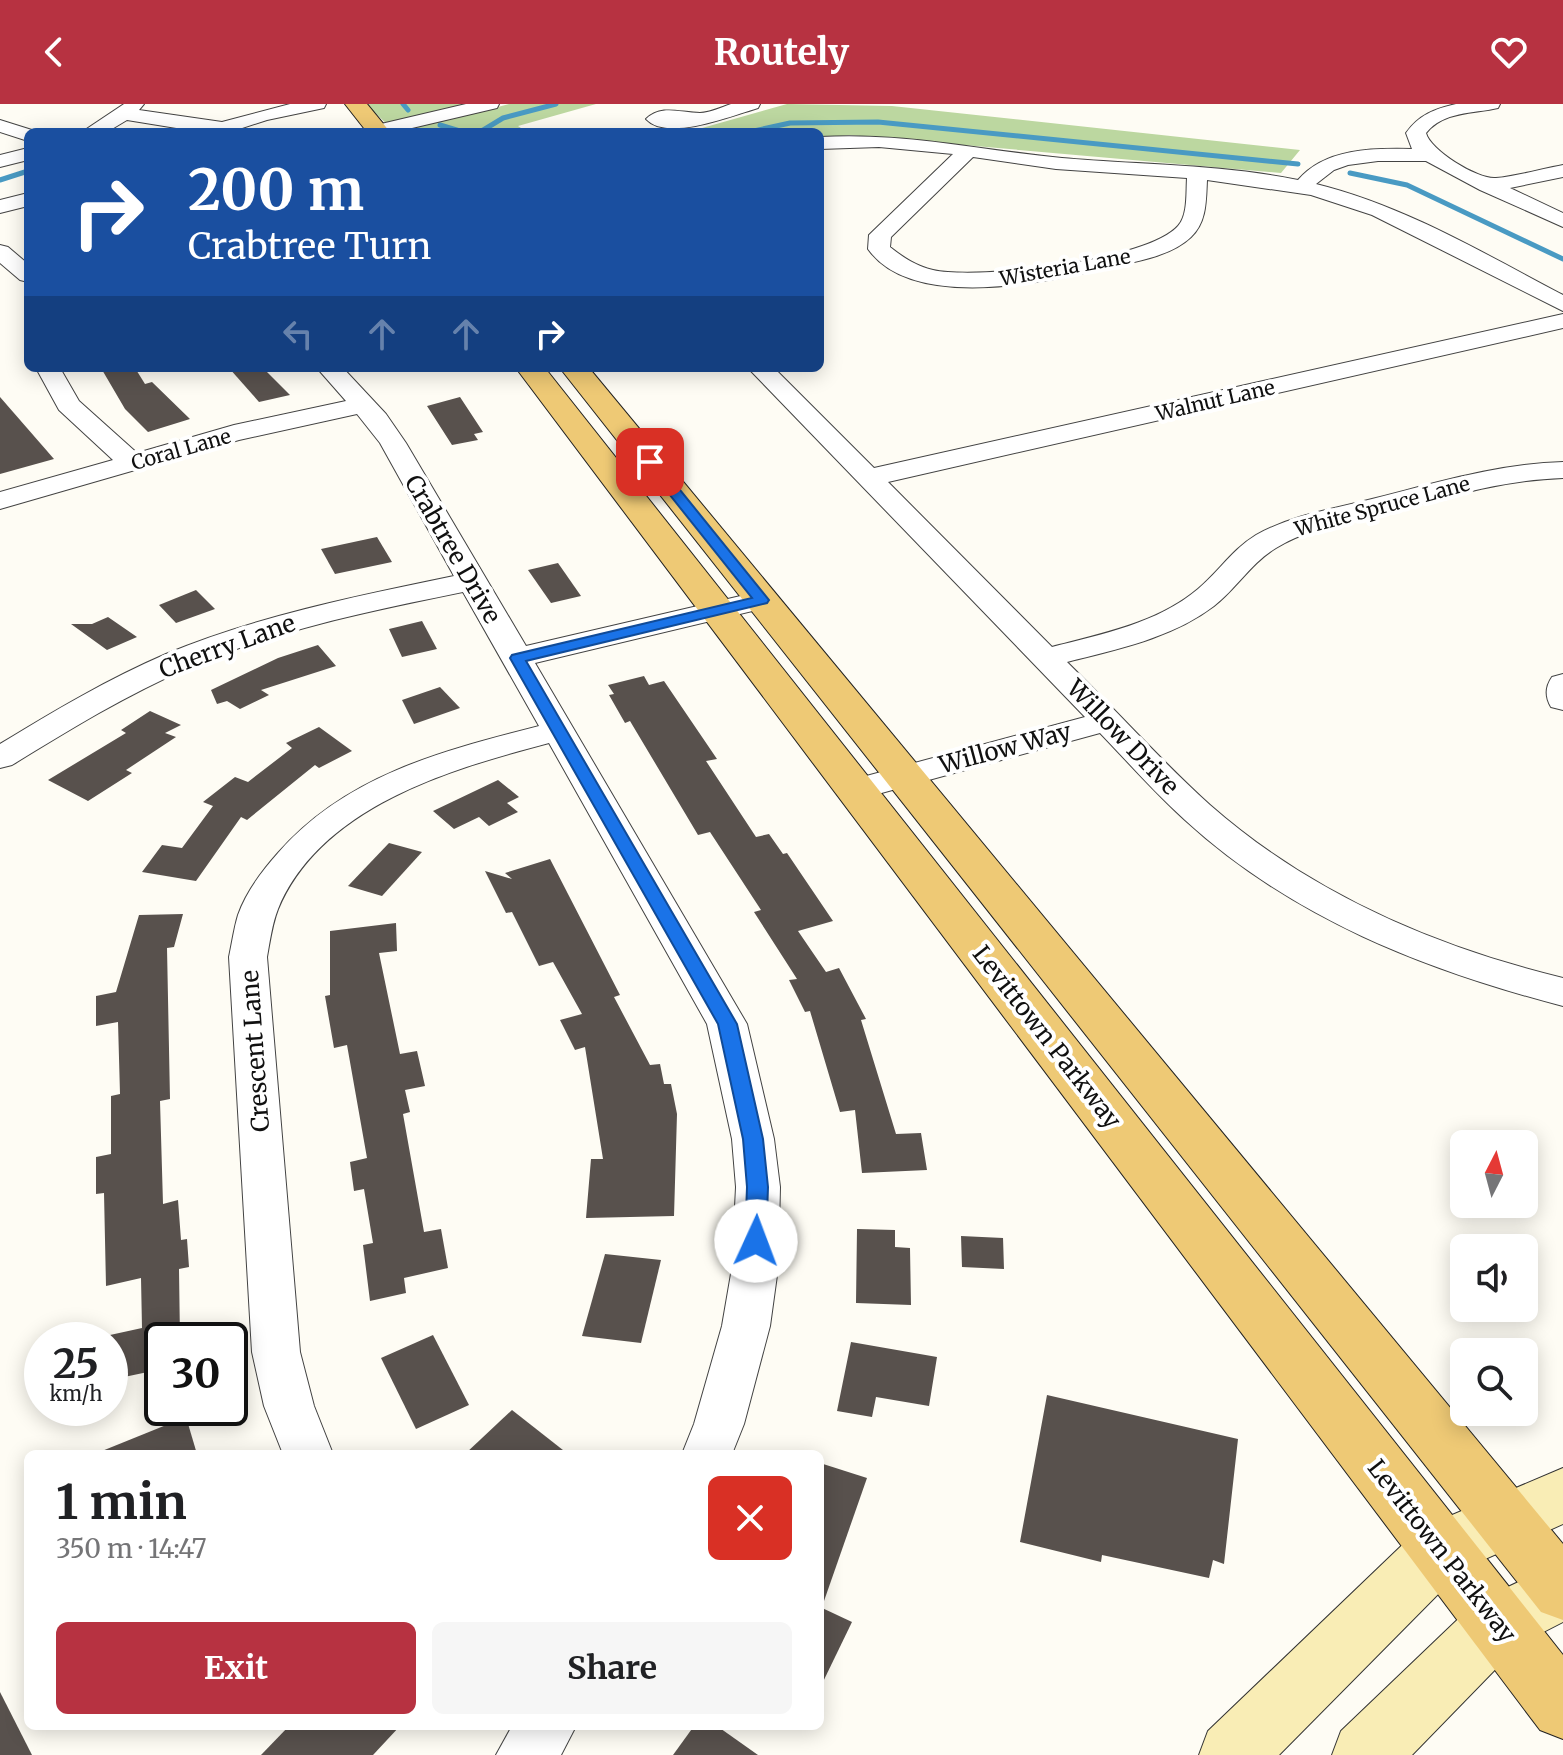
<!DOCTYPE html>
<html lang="en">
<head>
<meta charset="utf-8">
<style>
  :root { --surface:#fff; --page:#f6f6f6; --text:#202124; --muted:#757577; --accent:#b73241 }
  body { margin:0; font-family:Merriweather,serif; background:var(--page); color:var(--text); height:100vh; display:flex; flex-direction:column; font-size:30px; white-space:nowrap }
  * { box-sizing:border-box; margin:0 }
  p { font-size:26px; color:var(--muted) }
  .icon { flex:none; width:44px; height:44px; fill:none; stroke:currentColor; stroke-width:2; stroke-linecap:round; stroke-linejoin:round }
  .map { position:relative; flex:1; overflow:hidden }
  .side { position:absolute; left:24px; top:1346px; width:800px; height:280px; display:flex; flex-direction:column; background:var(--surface); border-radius:12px; box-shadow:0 4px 20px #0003 }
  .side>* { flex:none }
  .guide { position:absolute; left:24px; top:24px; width:800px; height:244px; border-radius:12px; box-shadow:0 4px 20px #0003; background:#1a4fa0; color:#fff; overflow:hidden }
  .needle { width:52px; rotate:6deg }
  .controls { position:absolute; left:1450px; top:1026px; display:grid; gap:16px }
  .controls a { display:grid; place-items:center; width:88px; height:88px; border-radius:12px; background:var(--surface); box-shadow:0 4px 20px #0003; font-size:40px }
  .speed { position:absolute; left:24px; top:1218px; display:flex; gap:16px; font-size:40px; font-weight:700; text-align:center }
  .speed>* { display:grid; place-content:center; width:104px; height:104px; border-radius:50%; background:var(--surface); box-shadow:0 4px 20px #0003; line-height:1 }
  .speed small { font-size:20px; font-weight:400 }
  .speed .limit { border:4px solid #111; border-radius:12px; background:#fff; color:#111 }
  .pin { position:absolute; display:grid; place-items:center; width:68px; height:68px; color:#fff; margin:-34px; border-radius:16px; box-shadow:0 4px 12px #0006 }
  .me { position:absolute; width:88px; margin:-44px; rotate:2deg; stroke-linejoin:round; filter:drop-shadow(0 0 6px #0008) }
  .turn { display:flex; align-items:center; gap:28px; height:168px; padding:0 32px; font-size:36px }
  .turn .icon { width:104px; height:104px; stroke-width:2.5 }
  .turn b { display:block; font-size:56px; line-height:68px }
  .lanes { display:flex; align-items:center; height:76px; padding:0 32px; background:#0003; justify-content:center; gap:40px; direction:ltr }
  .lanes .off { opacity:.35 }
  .round { display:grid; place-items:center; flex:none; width:84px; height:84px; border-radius:12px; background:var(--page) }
  .summary { display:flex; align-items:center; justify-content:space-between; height:136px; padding:0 32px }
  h1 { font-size:48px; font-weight:700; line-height:60px }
  .primary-button { display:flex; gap:16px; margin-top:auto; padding:16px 32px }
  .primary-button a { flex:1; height:92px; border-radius:12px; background:var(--accent); color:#fff; font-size:32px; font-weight:700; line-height:92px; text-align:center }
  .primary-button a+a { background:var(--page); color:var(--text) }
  header { display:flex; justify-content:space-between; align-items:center; height:104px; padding:0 32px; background:var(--accent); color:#fff; font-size:36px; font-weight:700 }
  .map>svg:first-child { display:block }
</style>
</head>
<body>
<header><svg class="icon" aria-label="back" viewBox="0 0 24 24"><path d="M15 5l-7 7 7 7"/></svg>Routely<svg class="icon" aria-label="heart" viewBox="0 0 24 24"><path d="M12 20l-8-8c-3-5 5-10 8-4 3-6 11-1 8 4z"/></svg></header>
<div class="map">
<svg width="1563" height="1651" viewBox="0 0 1563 1651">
  <rect width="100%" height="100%" fill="#fefcf4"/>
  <!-- forest -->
  <g fill="#bcd7a0">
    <polygon points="366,0 475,0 483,7 509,0 596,0 518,22 527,28 395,28"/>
    <polygon points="787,0 892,2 1300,46 1281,69 849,31 820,35 820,28 688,28"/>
  </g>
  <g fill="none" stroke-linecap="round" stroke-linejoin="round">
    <!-- stream -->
    <g stroke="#499ac3" stroke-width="5">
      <polyline points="403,0 408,6"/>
      <polyline points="440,21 463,28"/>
      <polyline points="480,28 503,14 556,0"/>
      <polyline points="749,28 790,19 878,18 1298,60"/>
      <polyline points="1350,69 1407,81 1563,155"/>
      <polyline points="0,76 28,67"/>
    </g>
  </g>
  <!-- building -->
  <g fill="#58514d">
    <polygon points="101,264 135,264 145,280 152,278 190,315 148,328 125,305"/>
    <polygon points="229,264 263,264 290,291 259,298"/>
    <polygon points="0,293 54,355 0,370"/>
    <polygon points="460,293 483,328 474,330 478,336 452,341 427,302"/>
    <polygon points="377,433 392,458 335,470 321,445"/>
    <polygon points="558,459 581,492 551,499 528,466"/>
    <polygon points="196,486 215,505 176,519 159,501"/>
    <polygon points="108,513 137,533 107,546 71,520 92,520"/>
    <polygon points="422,517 437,545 402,553 389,525"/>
    <polygon points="318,541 336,562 261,586 269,591 240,605 227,597 217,600 211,586 278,554"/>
    <polygon points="644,572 649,581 664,577 717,655 706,657 756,733 769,730 783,750 787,749 833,817 798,827 826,868 839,864 866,915 861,916 896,1030 921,1029 927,1066 862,1069 855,1006 840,1008 810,907 805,908 789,876 797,875 754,808 761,806 710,728 698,731 630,617 625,619 609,591 614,590 608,581"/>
    <polygon points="440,583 460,604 414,620 402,596"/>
    <polygon points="150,607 181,621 165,629 176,633 126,666 132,669 88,697 48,676 126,629 121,626"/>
    <polygon points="319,623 352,647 319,664 315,661 247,716 241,713 196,777 142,768 162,741 182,744 213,702 203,698 235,673 248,678 292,644 286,639"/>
    <polygon points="498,676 519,693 507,699 518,708 489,722 479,713 454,725 433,707"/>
    <polygon points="389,739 422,748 382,792 348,782"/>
    <polygon points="550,755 620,891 614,893 650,961 660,960 664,980 671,980 677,1010 674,1112 586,1114 591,1055 603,1055 585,943 575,946 560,916 582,910 553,858 539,862 512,808 506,809 485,767 512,775 505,769"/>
    <polygon points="183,810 174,843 167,844 170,995 160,997 163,1100 178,1096 181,1136 187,1135 189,1163 179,1165 180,1236 162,1236 162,1265 110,1276 110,1231 142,1224 141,1174 106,1182 104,1089 96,1090 96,1053 111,1050 111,992 120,990 118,918 96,922 96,892 116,888 139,811"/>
    <polygon points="396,819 397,847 379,849 400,950 417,947 425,982 405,986 410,1008 403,1010 424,1128 441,1125 448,1164 404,1174 406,1189 370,1197 363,1141 373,1139 364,1085 354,1087 350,1058 367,1054 347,941 334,944 325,892 330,891 330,827"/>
    <polygon points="857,1125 895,1126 895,1143 910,1144 911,1201 856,1199"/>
    <polygon points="961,1132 1003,1134 1004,1165 962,1163"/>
    <polygon points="605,1150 661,1156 641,1239 582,1232"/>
    <polygon points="433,1231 469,1301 416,1325 381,1254"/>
    <polygon points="851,1238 937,1253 929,1302 876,1293 872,1313 837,1307"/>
    <polygon points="1047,1291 1238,1335 1224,1460 1213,1456 1209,1474 1102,1451 1101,1458 1020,1438"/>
    <polygon points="512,1306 568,1350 465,1350"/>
    <polygon points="186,1313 197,1350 97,1350 97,1349"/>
    <polygon points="820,1359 867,1374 824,1497 820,1497"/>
    <polygon points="820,1503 852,1518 820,1584"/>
    <polygon points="0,1588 32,1651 0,1651"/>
    <polygon points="289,1622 400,1622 373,1651 261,1651"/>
    <polygon points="694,1622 717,1622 758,1651 673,1651"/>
  </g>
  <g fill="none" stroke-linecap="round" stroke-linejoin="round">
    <defs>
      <g id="street">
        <polygon points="124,0 144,0 139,6 222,18 290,0 326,0 324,4 267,16 230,28 201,28 127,16 107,28 82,28"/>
        <polygon points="466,0 499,0 497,4 395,28 361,28 364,24"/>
        <path d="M 731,0 L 760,0 L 758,4 C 731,12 667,38 646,15 C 662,0 680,9 700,9 C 709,9 722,3 731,0 Z"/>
        <path d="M 1456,0 L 1500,0 L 1498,4 C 1472,10 1444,7 1426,29 C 1430,46 1478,76 1496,74 C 1518,72 1541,65 1563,61 L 1563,73 L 1510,84 L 1563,109 L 1563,123 L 1480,86 L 1426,57 L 1378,57 L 1348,61 L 1334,66 L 1316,80 C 1405,102 1483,149 1563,191 L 1563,207 L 1372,111 L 1311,91 L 1207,76 C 1206,96 1207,118 1191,133 C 1170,153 1133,158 1106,164 C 1044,179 912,207 868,145 L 869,131 L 953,50 L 879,43 L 820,45 L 820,33 C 902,28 980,46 1062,54 C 1140,61 1220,60 1298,76 C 1325,44 1373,44 1412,45 L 1406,29 C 1419,11 1434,5 1456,0 ZM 973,53 L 1056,65 L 1187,74 C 1186,89 1188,111 1178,122 C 1147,157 978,176 933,166 C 916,162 904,154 890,143 L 891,133 Z"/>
        <polygon points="0,16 35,27 36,28 28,28 28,37 0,28"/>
        <polygon points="28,44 28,56 0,63 0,51"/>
        <polygon points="28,89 28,102 0,109 0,96"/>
        <polygon points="0,141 8,143 28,160 28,178 20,176 0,159"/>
        <path d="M 1563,210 L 1563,224 L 888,378 L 1052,543 C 1102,530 1158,519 1198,485 C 1219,467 1233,445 1256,431 C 1292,411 1333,405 1372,395 C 1436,379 1497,360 1563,358 L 1563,374 C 1501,376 1444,394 1385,409 C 1348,418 1309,424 1276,444 C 1251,459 1236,485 1214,502 C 1172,534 1118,545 1067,558 C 1115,605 1160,656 1210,701 C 1310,789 1435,843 1563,874 L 1563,902 C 1425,866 1292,814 1185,716 C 1155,689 1128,658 1100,629 L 856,696 L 844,692 L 839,685 L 844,678 L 1085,613 L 748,264 L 774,264 L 874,364 Z"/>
        <path d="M 36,264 L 60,264 L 79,297 L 137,349 L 234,321 L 346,297 L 317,264 L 343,264 L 386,310 L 406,339 L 526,542 L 762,487 L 773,490 L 777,496 L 773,502 L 535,559 L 747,920 L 774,1035 L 780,1083 L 778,1164 L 770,1222 L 744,1320 L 732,1350 L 682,1350 L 694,1320 L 722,1222 L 732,1164 L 736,1083 L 732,1035 L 707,920 L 549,639 C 451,665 321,702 278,805 C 272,820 270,837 267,853 L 300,1248 L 314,1302 L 333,1350 L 283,1350 L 264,1302 L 252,1248 L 229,853 C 232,839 234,824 238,811 C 246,788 262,767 278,749 C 346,671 442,647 539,622 L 463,488 C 370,507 276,526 188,564 C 126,591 69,626 12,661 L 0,664 L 0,640 C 54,607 108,575 166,550 C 258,512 357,492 454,472 L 380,339 L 357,310 L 239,336 L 0,405 L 0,388 L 113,356 L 59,306 Z"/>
        <path d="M 1563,570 L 1563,606 L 1551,603 C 1545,593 1545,583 1552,573 Z"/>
        <polygon points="512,1622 576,1622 561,1651 496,1651"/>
      </g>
      <g id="secondary">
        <polygon points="1563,1364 1563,1420 1463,1465 1279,1651 1199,1651 1208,1627 1419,1425"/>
        <polygon points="1563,1457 1563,1518 1520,1540 1412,1651 1332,1651 1341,1627 1476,1498"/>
      </g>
      <g id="primary">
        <polygon points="345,0 367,0 390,28 367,28"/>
        <polygon points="516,264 545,264 1563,1551 1563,1635 1540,1626"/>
        <polygon points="560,264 589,264 1563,1440 1563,1516 1541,1508"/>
      </g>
    </defs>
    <!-- street casing -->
    <use href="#street" stroke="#434343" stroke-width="2"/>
    <!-- secondary casing -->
    <use href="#secondary" stroke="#323232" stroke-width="2"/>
    <!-- primary casing -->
    <use href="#primary" stroke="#212121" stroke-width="2"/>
    <!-- street -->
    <use href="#street" fill="#fff" fill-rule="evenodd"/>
    <!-- secondary -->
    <use href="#secondary" fill="#f9edb5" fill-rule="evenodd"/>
    <!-- primary -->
    <use href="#primary" fill="#eec975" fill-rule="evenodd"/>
  </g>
  <!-- route -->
  <polygon fill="#1a73e8" stroke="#114b97" stroke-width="2" points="650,354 655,355 769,496 767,499 526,557 737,920 763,1035 768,1083 766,1137 763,1143 756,1146 748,1143 745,1137 747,1083 743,1035 718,920 510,554 512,551 752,494 646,361 644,358"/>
  <g text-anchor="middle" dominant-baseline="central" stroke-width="8" stroke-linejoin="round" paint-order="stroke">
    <!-- far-street labels -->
    <g font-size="20" fill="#101010" stroke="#fff">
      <text transform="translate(1065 163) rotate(-10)">Wisteria Lane</text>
      <text transform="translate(1215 296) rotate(-13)">Walnut Lane</text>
      <text transform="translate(181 345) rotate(-16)">Coral Lane</text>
      <text transform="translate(1382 402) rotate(-15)">White Spruce Lane</text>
    </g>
    <!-- street labels -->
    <g font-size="24" fill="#101010" stroke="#fff">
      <text transform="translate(453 445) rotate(60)">Crabtree Drive</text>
      <text transform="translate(227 542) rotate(-20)">Cherry Lane</text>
      <text transform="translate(1123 633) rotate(46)">Willow Drive</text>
      <text transform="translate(1005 644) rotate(-15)">Willow Way</text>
      <text transform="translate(1047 933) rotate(52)">Levittown Parkway</text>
      <text transform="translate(255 947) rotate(-94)">Crescent Lane</text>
      <text transform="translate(1442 1447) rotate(52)">Levittown Parkway</text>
    </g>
  </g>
</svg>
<div class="controls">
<a><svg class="needle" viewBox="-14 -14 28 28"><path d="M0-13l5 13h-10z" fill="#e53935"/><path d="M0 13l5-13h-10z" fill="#757577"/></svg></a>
<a><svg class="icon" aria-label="sound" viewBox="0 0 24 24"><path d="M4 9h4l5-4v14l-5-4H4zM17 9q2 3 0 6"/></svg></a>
<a><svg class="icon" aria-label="search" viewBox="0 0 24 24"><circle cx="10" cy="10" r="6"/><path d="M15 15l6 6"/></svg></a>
</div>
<div class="speed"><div>25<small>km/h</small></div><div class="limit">30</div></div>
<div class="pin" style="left:650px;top:358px;background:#d93025"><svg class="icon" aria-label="arrive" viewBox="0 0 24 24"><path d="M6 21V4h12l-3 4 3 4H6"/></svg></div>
<svg class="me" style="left:756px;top:1137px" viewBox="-20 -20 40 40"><circle r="19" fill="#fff"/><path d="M0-13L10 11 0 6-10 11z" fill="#1a73e8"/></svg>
<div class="guide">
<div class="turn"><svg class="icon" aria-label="right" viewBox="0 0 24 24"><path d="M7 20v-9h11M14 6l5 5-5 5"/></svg><div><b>200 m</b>Crabtree Turn</div></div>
<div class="lanes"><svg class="icon off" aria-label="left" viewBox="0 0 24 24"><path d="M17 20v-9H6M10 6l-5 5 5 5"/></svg><svg class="icon off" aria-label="ahead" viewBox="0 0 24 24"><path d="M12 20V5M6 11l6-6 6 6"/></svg><svg class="icon off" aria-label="ahead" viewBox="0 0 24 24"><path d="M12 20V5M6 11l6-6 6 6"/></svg><svg class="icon" aria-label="right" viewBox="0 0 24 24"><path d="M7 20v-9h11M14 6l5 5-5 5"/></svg></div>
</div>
<section class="side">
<div class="summary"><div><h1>1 min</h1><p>350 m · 14:47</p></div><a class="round" style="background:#d93025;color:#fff"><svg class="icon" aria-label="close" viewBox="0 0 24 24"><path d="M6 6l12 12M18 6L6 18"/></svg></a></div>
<div class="primary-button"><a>Exit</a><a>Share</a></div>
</section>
</div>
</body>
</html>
